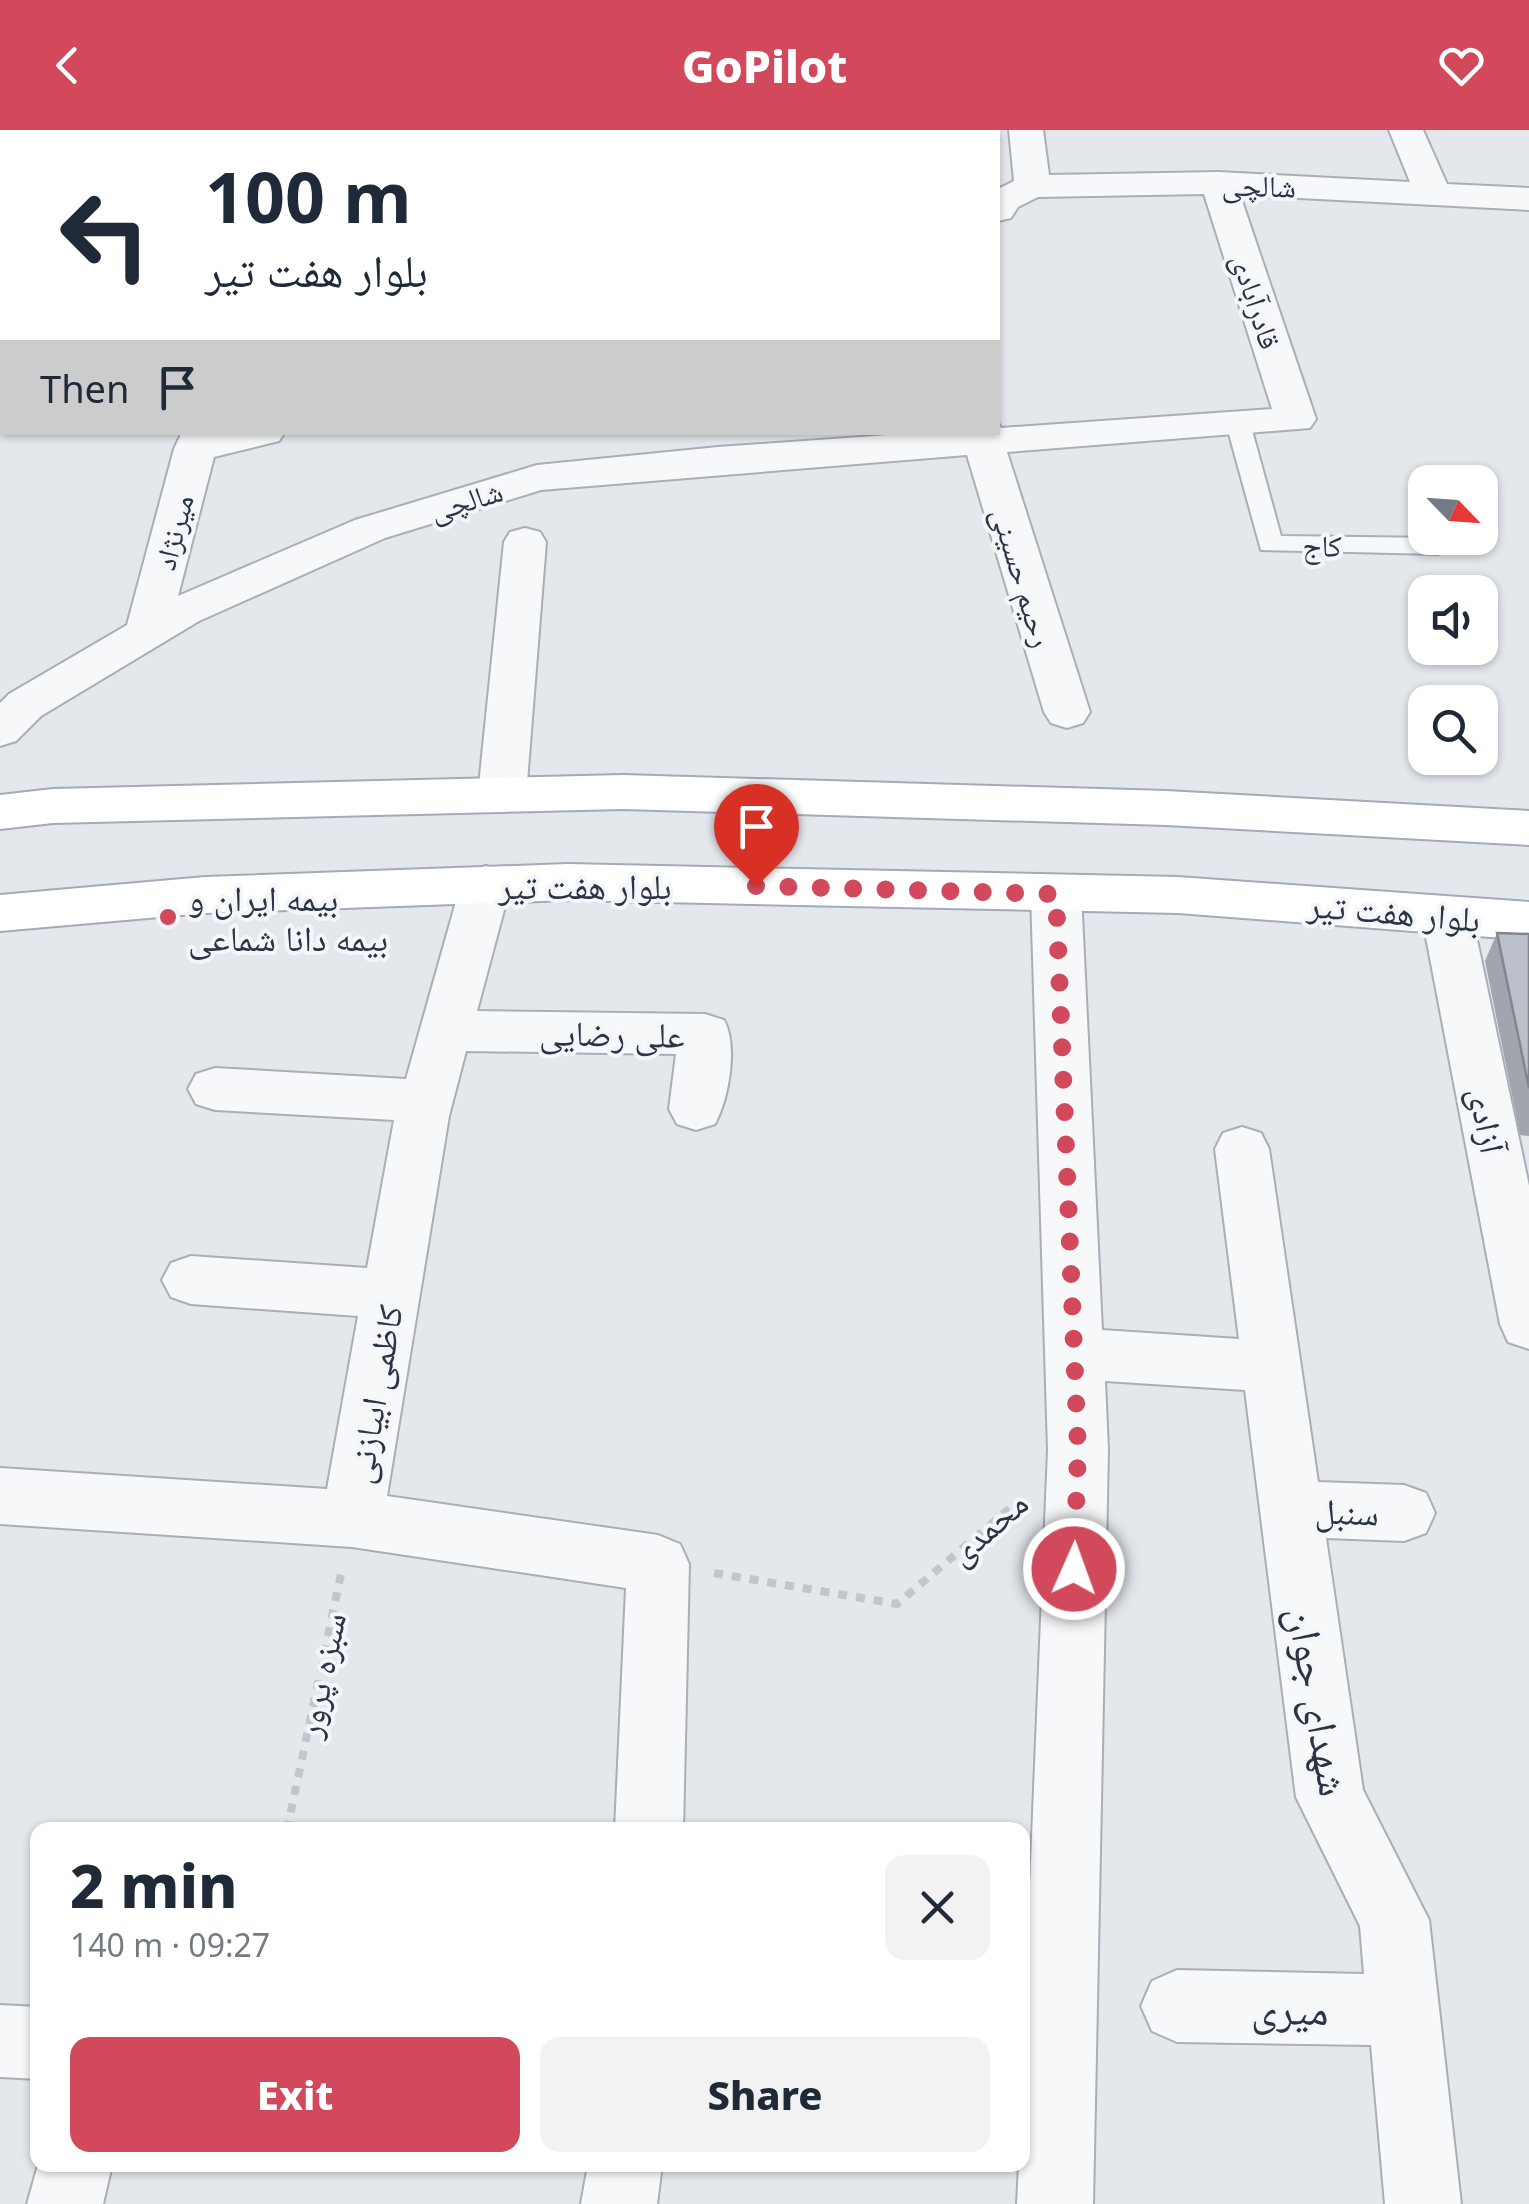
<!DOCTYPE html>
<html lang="en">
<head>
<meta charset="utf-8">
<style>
  :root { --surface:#fff; --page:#f2f2f3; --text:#1f2937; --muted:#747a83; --accent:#d1495b }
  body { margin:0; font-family:"Noto Sans","Noto Naskh Arabic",sans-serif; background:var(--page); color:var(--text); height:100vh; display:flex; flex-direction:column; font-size:38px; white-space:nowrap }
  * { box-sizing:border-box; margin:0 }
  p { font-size:32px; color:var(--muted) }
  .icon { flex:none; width:55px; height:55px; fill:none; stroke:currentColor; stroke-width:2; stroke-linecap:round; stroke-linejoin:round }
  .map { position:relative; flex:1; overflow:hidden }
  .sheet { position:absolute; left:30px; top:1692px; width:1000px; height:350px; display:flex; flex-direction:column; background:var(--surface); border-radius:20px; box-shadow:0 2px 8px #0004 }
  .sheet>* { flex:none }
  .hud { position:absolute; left:0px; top:0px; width:1000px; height:305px; box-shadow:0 2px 8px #0004; background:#fff; color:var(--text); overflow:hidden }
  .needle { width:65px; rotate:115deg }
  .tools { position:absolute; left:1408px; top:335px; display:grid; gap:20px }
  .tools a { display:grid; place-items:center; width:90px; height:90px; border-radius:20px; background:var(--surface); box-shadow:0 2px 8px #0004; font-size:50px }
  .pin { position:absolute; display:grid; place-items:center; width:85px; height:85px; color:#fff; margin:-102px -42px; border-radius:50% 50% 50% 0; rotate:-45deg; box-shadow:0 0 10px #0007 }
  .pin .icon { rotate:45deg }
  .me { position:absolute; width:110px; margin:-55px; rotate:2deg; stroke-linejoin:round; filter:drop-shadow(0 0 8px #0008) }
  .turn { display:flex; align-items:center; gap:35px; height:210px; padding:0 40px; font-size:45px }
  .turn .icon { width:130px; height:130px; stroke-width:2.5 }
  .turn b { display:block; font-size:70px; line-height:85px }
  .then { display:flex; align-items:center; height:95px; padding:0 40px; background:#0003; gap:20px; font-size:38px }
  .round { display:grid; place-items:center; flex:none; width:105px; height:105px; border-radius:20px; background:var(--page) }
  .head { display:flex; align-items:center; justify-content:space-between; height:170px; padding:0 40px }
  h1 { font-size:60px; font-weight:800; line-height:75px }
  .action { display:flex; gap:20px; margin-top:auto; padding:20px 40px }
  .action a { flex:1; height:115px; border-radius:20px; background:var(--accent); color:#fff; font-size:40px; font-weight:800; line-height:115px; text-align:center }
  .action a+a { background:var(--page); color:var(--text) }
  header { display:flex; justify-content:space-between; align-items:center; height:130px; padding:0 40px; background:var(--accent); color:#fff; font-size:45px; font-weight:800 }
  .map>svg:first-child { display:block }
</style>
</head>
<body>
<header><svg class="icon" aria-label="back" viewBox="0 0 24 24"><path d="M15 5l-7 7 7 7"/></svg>GoPilot<svg class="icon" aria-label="heart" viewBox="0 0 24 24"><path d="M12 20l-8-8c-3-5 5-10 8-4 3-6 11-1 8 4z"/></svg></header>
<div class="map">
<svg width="1529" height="2074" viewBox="0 0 1529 2074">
  <rect width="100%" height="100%" fill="#e4e7ec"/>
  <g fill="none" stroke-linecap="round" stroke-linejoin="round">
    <defs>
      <polygon id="lane" points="1238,286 1250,293 1281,406 1438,408 1451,416 1438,424 1261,420 1226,293"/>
      <g id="street">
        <rect x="323" y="0" width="34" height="2"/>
        <polygon points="1009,0 1043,0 1049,45 1218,42 1410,52 1389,0 1423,0 1447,54 1529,58 1529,80 1240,65 1316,289 1310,298 1007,322 1090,582 1083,593 1067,598 1051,593 1044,582 967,325 541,360 385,408 199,491 41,586 16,611 0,616 0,573 9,564 127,495 174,319 182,302 285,302 279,311 214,327 178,466 355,390 537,335 718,317 931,302 998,302 998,293 1001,298 1272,279 1204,64 1038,67 1018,77 1011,88 998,91 998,59 1014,51"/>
        <polygon points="525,398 540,402 546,412 526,665 519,677 502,682 485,677 478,665 504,412 510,402"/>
        <path d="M 486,736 L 504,741 L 511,754 L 477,881 L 705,884 L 724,890 C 738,916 729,968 715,994 L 696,1000 L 677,994 L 669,979 L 676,924 L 466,921 L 449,986 L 387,1366 L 658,1405 L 680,1414 L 689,1434 L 683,1700 L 615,1700 L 626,1458 L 352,1417 L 0,1394 L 0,1338 L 327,1359 L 358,1186 L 191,1174 L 171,1167 L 162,1150 L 171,1133 L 191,1126 L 367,1138 L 394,990 L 215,980 L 196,974 L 188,959 L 196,944 L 215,938 L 406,949 L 461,754 L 468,741 Z"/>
        <polygon points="1056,745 1074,750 1081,763 1102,1200 1239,1209 1215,1019 1223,1003 1242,997 1261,1003 1269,1019 1318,1352 1404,1355 1426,1363 1435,1383 1426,1403 1404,1411 1326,1408 1363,1660 1429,1790 1461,2074 1385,2074 1371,1915 1177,1912 1152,1901 1141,1876 1152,1851 1177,1840 1364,1844 1360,1796 1296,1667 1245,1260 1105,1251 1108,1320 1093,2074 1017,2074 1019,2035 1022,2035 1022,1949 1048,1320 1031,763 1038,750"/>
        <polygon points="1447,768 1465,773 1472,786 1529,1056 1529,1219 1508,1212 1500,1194 1422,786 1429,773"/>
        <polygon points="0,1875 38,1877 38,1949 0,1947"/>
        <polygon points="38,2035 112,2035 103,2074 27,2074"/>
        <polygon points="588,2035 662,2035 657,2074 581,2074"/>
      </g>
      <g id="secondary">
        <polyline points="36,2 37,0"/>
        <polyline points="0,104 2,98"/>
      </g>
      <g id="primary">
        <polygon points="623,645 1166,661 1529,681 1529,715 1166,695 623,679 53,693 0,699 0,665 53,659"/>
        <polygon points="568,734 1178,747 1529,772 1529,810 1178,783 568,770 205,783 0,801 0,765 205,747"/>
      </g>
    </defs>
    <!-- lane casing -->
    <use href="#lane" stroke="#a9aeb7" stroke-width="4"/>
    <!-- street casing -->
    <use href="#street" stroke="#a9aeb7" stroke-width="4"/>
    <!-- secondary casing -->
    <use href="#secondary" stroke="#a9aeb7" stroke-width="59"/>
    <!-- primary casing -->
    <use href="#primary" stroke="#a3abb8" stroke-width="4"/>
    <!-- path -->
    <g stroke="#c2c5cb" stroke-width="8" stroke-dasharray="9 9" stroke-linecap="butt">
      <polyline points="714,1443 897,1474 1016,1373"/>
      <polyline points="287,1700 341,1444"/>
    </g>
    <!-- lane -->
    <use href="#lane" fill="#f7f8fa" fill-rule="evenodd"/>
    <!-- street -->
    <use href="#street" fill="#f7f8fa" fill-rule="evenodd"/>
    <!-- secondary -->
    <use href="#secondary" stroke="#fff" stroke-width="55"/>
    <!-- primary -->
    <use href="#primary" fill="#fff" fill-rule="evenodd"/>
  </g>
  <!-- wall -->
  <polygon fill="#a1a5ae" points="1497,803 1529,804 1529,1006 1520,1005 1485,831"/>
  <!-- building -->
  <polygon fill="#bbc0ca" stroke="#83868d" stroke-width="2.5" points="1497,803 1529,804 1529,958"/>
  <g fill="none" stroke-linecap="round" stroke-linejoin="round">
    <!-- route -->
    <polyline stroke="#d1495b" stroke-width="18" stroke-dasharray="0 32.4" points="756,756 1056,764 1078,1320 1074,1439"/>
  </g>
  <!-- markers -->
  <circle fill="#d1495b" stroke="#f4f6f9" stroke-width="4" cx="168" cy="787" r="10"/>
  <g text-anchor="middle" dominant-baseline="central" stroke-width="8" stroke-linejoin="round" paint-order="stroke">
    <!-- far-street labels -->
    <g font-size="30" fill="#2b3445" stroke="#f4f6f9">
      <text transform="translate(1259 55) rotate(2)">شالچی</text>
      <text transform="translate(1257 171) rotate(72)">قادرآبادی</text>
      <text transform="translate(466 370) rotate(-17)">شالچی</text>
      <text transform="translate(173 402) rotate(-75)">میرنژاد</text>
      <text transform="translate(1322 415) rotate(1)">کاج</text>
      <text transform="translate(1023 447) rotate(73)">رحیم حسینی</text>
    </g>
    <!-- street labels -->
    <g font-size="35" fill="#2b3445" stroke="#f4f6f9">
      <text x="585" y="755">بلوار هفت تیر</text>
      <text transform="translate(1394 781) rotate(5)">بلوار هفت تیر</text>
      <text transform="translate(612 903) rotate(1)">علی رضایی</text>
      <text transform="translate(1488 990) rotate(79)">آزادی</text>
      <text transform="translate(374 1264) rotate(-80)">کاظمی ابیازنی</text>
      <text transform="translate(1347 1381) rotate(2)">سنبل</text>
      <text transform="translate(987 1397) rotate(-41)">محمدی</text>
      <text transform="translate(320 1545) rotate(-78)">سبزه پرور</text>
    </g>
    <!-- poi labels -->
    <g font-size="35" fill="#2b3445" stroke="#f4f6f9" text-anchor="start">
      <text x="188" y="767">بیمه ایران و<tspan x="188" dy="40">بیمه دانا شماعی</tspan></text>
    </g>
    <!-- near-street labels -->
    <g font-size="42" fill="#2b3445" stroke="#f4f6f9">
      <text transform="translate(1320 1571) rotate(80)">شهدای جوان</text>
      <text transform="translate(1290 1878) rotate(1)">میری</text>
    </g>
  </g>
</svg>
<div class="tools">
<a><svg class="needle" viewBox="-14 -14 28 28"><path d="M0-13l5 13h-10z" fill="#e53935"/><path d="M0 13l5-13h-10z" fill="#747a83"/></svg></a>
<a><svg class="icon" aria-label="sound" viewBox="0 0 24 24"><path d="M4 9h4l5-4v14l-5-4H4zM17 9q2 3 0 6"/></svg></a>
<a><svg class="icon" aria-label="search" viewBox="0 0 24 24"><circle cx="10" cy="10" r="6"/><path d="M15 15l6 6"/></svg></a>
</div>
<div class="pin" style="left:756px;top:756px;background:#d93025"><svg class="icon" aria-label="arrive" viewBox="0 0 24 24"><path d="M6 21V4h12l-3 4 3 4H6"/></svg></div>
<svg class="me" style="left:1074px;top:1439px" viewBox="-20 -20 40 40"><circle r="17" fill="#d1495b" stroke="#fff" stroke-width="3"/><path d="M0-11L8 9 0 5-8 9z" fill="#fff"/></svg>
<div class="hud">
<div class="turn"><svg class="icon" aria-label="left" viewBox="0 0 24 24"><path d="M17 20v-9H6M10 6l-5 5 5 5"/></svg><div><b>100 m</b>بلوار هفت تیر</div></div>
<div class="then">Then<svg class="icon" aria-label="arrive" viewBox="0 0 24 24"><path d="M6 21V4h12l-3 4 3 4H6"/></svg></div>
</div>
<section class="sheet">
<div class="head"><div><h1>2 min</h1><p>140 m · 09:27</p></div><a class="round"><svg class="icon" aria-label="close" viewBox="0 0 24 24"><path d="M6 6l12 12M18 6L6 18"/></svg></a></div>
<div class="action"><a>Exit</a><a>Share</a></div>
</section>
</div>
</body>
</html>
